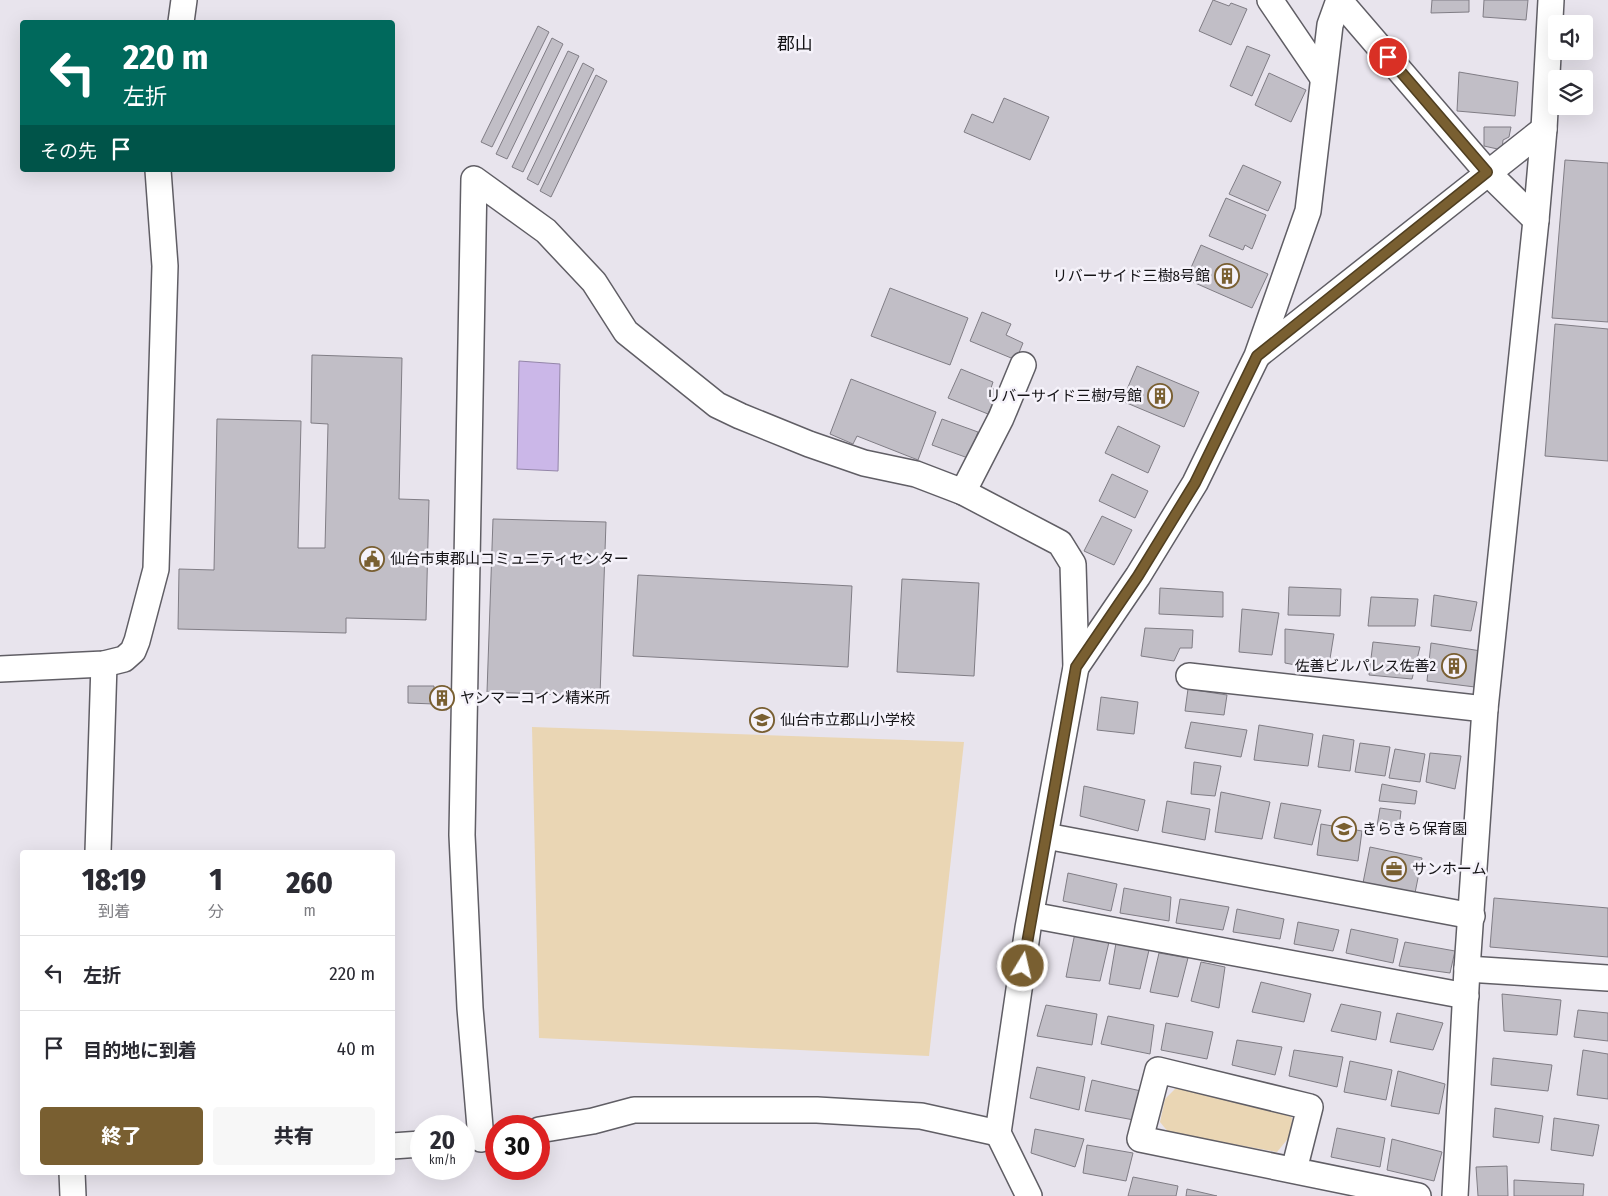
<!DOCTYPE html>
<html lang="ja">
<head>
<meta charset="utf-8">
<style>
  :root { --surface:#fff; --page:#f7f7f7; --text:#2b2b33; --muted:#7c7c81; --line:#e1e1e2; --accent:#795f31 }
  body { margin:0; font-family:"Fira Sans Condensed","Noto Sans JP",sans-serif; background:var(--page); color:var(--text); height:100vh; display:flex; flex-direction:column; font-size:19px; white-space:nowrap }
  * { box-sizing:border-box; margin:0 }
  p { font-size:16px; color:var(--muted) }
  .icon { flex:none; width:28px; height:28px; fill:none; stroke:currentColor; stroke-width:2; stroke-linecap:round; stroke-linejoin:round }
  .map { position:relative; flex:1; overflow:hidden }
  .side { position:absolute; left:20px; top:850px; width:375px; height:325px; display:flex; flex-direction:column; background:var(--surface); border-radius:5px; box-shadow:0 5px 20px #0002 }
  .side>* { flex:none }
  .banner { position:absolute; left:20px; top:20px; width:375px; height:152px; border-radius:5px; box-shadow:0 5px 20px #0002; background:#00695c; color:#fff; overflow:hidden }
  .tools { position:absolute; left:1548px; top:15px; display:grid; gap:10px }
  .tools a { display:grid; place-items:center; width:45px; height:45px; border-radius:5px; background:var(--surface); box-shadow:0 5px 20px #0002; font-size:25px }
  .speed { position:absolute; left:410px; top:1115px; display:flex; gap:10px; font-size:25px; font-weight:700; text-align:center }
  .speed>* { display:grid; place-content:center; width:65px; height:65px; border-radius:50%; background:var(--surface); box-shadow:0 5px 20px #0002; line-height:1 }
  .speed small { font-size:12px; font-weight:400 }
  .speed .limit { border:8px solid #d22; background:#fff; color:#111 }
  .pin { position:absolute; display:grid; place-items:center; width:42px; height:42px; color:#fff; margin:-21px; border:2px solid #fff; border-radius:50%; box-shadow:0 1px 5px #0007 }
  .me { position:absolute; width:55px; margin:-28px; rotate:9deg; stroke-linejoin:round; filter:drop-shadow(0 0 4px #0008) }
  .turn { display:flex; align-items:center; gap:18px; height:105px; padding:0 20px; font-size:22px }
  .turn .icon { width:65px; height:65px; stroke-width:2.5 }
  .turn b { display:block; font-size:35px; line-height:42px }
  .then { display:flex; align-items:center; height:48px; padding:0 20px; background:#0003; gap:10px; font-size:19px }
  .eta { display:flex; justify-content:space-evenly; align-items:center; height:85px; text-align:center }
  .eta b { font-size:30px; font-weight:800; line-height:35px }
  .button { display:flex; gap:10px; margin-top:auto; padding:10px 20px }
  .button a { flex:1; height:58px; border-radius:5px; background:var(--accent); color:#fff; font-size:20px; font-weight:800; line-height:58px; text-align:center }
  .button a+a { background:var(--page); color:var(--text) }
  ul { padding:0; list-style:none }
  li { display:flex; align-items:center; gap:15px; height:75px; padding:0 20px; border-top:1px solid var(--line) }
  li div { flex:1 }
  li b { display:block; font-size:19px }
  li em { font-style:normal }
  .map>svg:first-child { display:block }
</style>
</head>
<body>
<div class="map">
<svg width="1608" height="1196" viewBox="0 0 1608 1196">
  <rect width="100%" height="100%" fill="#e8e4ed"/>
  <!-- green -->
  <g fill="#ead6b4">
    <polygon points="532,727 964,742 929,1056 539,1038"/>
    <polygon points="1179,1085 1281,1109 1292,1118 1291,1135 1277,1152 1169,1133 1160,1122 1165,1099"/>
  </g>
  <!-- water -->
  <polygon fill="#cbb7e8" stroke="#9486a9" points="519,361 560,364 558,471 517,469"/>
  <!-- building -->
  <g fill="#c1bec6" stroke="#807d85">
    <polygon points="1213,0 1229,6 1231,3 1247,9 1231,45 1199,31"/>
    <polygon points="1432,0 1469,0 1469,12 1431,13"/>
    <polygon points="1484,0 1528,0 1526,20 1483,17"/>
    <polygon points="538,26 549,32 492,147 481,142"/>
    <polygon points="552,38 563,44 507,159 496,154"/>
    <polygon points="1247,46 1270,55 1252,96 1230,86"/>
    <polygon points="568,51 579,56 523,172 512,167"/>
    <polygon points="583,63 594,69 538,185 527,179"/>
    <polygon points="1459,72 1518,82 1515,116 1457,111"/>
    <polygon points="1269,73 1306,90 1291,122 1255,105"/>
    <polygon points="596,75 607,81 551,197 540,191"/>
    <polygon points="1004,98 1049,117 1030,160 964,132 972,114 993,123"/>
    <polygon points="1484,127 1511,127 1509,137 1503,140 1502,150 1484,146"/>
    <polygon points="1565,160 1608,163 1608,322 1552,318"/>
    <polygon points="1243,165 1281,182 1268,211 1229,194"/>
    <polygon points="1226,198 1266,215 1252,249 1245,245 1243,250 1209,236"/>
    <polygon points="1201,245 1268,274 1252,308 1186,279"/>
    <polygon points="890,288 968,318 950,365 871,336"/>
    <polygon points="982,312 1011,324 1006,335 1023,343 1016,360 970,341"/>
    <polygon points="1555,324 1608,329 1608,461 1545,456"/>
    <polygon points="312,355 402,358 399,499 429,500 426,620 346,618 346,633 178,629 179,569 214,570 217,419 301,421 298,548 325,548 328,424 311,423"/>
    <polygon points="1137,366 1199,392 1184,427 1122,401"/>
    <polygon points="961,369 993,382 991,388 998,391 988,414 948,398"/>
    <polygon points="851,379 936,412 918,460 857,436 853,444 830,434"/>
    <polygon points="942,419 978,432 968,458 932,445"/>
    <polygon points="1118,426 1160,446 1148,473 1105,453"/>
    <polygon points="1112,474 1148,491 1135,518 1099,501"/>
    <polygon points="1102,516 1132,530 1114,565 1084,551"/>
    <polygon points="493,519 606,522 600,696 487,692"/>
    <polygon points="638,575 852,586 848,667 633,656"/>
    <polygon points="902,579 979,583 974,676 897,672"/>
    <polygon points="1289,587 1341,589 1340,616 1288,615"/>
    <polygon points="1160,588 1223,592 1223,617 1159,614"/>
    <polygon points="1434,595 1477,602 1471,631 1431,626"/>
    <polygon points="1371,597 1418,599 1415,626 1368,626"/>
    <polygon points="1242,609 1279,613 1272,655 1239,652"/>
    <polygon points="1145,628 1193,630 1192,648 1180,648 1174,661 1141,656"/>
    <polygon points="1285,629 1334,634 1328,671 1285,663"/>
    <polygon points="1373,642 1420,647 1412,679 1369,675"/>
    <polygon points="1431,643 1481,651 1475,687 1427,681"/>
    <polygon points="408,686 434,686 434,704 408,703"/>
    <polygon points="438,687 448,687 447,710 437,709"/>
    <polygon points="1188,689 1227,695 1224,715 1185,711"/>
    <polygon points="1101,697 1138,702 1134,734 1097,730"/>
    <polygon points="1191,722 1247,730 1241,757 1185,748"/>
    <polygon points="1259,725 1313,734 1308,766 1254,760"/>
    <polygon points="1323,735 1354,740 1350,771 1318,767"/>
    <polygon points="1360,743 1390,747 1385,776 1355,772"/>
    <polygon points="1395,749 1425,754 1420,782 1389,778"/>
    <polygon points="1430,753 1461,756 1455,789 1426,782"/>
    <polygon points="1194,762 1221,766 1215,796 1191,794"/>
    <polygon points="1382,784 1417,791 1415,804 1379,801"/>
    <polygon points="1084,786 1145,800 1138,831 1080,816"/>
    <polygon points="1221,792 1270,802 1262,839 1215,832"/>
    <polygon points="1167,801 1210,809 1205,840 1162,832"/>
    <polygon points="1281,803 1321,810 1312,845 1274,838"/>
    <polygon points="1380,808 1401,811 1399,828 1377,826"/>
    <polygon points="1321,824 1362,831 1358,861 1317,855"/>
    <polygon points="1370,847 1422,858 1415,893 1363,883"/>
    <polygon points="1068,873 1117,884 1111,911 1063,901"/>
    <polygon points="1124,888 1171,897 1169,921 1120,913"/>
    <polygon points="1494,898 1608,908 1608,957 1490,947"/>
    <polygon points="1180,899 1229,907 1223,930 1176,923"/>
    <polygon points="1237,909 1284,919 1280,939 1233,932"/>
    <polygon points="1298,922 1339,930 1333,951 1294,944"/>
    <polygon points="1351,929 1398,939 1393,963 1346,953"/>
    <polygon points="1075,933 1109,942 1100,981 1066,977"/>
    <polygon points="1405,942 1455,951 1450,973 1399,966"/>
    <polygon points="1116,943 1149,950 1140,989 1109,984"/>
    <polygon points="1159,953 1188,958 1178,997 1150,992"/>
    <polygon points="1201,962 1225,967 1219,1008 1191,1001"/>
    <polygon points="1261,982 1311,994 1304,1022 1252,1012"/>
    <polygon points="1502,994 1561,1000 1557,1035 1504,1031"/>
    <polygon points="1341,1004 1381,1012 1376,1040 1331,1031"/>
    <polygon points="1046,1005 1097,1014 1092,1045 1037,1036"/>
    <polygon points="1578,1010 1608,1013 1608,1041 1574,1037"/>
    <polygon points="1397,1013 1443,1023 1433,1050 1390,1042"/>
    <polygon points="1108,1016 1154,1025 1150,1054 1101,1044"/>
    <polygon points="1166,1023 1213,1032 1207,1059 1161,1050"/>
    <polygon points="1237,1040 1282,1047 1275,1075 1232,1065"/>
    <polygon points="1294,1050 1343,1057 1337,1087 1289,1076"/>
    <polygon points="1583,1050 1608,1054 1608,1099 1577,1095"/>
    <polygon points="1493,1058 1552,1065 1548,1091 1491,1085"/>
    <polygon points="1350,1061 1392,1070 1386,1100 1344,1092"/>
    <polygon points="1037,1067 1085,1077 1079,1110 1030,1098"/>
    <polygon points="1398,1071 1445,1084 1439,1114 1391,1106"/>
    <polygon points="1092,1080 1141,1091 1134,1120 1085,1111"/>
    <polygon points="1495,1108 1543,1116 1539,1143 1493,1137"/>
    <polygon points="1554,1118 1599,1125 1593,1156 1551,1150"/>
    <polygon points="1337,1128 1385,1138 1380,1167 1331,1157"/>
    <polygon points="1035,1129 1084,1139 1075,1167 1031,1153"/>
    <polygon points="1392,1139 1442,1152 1434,1181 1387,1170"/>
    <polygon points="1087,1145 1133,1153 1126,1181 1083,1173"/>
    <polygon points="1507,1166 1508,1196 1478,1196 1476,1167"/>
    <polygon points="1133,1177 1178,1186 1176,1196 1128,1196"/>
    <polygon points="1514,1180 1584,1184 1583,1196 1514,1196"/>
    <polygon points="1187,1189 1217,1196 1186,1196"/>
  </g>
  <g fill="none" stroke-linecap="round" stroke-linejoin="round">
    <defs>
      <g id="street">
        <polyline points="1270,0 1323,78"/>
        <polyline points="1339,0 1487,172 1536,220"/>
        <polyline points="181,22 184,0"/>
        <polyline points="1258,355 1544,129"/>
        <polyline points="963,492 1001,418 1023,365"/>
        <polyline points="1076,667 1138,576 1195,483 1257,356 1308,211 1330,25 1339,0"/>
        <polyline points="0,669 104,664 124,659 133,651 137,641 156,569 165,266 158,170"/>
        <polyline points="1189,676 1485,709"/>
        <polyline points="1046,836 1472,916"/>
        <polyline points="98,852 104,664"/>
        <polyline points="1031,915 1466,996"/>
        <polyline points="1467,969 1608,978"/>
        <polyline points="539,1130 593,1121 634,1110 817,1110 921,1116 998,1133"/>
        <polyline points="481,1139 470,1008 462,835 474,179 546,231 594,282 626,332 717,405 740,416 809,444 864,463 916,474 963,492 1060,543 1073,564 1076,667 1028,928 998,1133 1029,1196"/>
        <polyline points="392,1146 421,1144"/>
        <polyline points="1294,1170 1310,1107 1158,1070 1140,1139 1418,1196"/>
        <polyline points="72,1172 73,1196"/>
        <polyline points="1455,1196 1467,969 1485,709 1536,220 1544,129 1551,0"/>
      </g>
    </defs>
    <!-- street casing -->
    <use href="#street" stroke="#605e65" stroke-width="28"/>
    <!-- street -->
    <use href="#street" stroke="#fff" stroke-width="25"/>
  </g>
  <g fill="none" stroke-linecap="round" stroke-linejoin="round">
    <defs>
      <polyline id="route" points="1023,966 1076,667 1138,576 1195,483 1257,356 1487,172 1388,57"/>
    </defs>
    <!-- route casing -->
    <use href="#route" stroke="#4f3e20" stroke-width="12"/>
    <!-- route -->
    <use href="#route" stroke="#795f31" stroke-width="9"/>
  </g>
  <!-- icons -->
  <defs>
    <symbol id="building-ring" viewBox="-11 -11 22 22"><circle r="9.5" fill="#f5f2fa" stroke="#795f31" stroke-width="1.5"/><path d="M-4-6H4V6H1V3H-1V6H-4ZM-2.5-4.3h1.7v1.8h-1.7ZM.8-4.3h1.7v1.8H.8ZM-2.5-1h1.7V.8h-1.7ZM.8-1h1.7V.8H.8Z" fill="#795f31"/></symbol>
    <symbol id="civic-ring" viewBox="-11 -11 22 22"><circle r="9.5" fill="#f5f2fa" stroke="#795f31" stroke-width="1.5"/><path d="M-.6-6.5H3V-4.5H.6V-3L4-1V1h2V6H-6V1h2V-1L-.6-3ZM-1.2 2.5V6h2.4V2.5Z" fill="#795f31"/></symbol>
    <symbol id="school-ring" viewBox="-11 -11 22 22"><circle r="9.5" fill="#f5f2fa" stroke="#795f31" stroke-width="1.5"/><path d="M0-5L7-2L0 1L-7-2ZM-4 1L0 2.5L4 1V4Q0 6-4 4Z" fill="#795f31"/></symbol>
    <symbol id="office-ring" viewBox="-11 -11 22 22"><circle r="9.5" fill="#f5f2fa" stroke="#795f31" stroke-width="1.5"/><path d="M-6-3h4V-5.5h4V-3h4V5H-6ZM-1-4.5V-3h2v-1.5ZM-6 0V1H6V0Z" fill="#795f31"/></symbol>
  </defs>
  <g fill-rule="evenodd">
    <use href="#building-ring" x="1213" y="262" width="28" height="28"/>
    <use href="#building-ring" x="1146" y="382" width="28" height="28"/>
    <use href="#civic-ring" x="358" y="545" width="28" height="28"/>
    <use href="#building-ring" x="1440" y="652" width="28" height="28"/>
    <use href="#building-ring" x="428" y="684" width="28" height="28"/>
    <use href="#school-ring" x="748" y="706" width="28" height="28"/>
    <use href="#school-ring" x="1330" y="815" width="28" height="28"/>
    <use href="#office-ring" x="1380" y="855" width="28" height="28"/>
  </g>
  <g text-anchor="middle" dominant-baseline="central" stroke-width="5" stroke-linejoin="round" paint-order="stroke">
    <!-- poi labels -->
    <g font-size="15" fill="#141316" stroke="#f5f2fa" text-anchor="start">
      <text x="1210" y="276" text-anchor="end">リバーサイド三樹8号館</text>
      <text x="1142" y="396" text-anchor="end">リバーサイド三樹7号館</text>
      <text x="390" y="559">仙台市東郡山コミュニティセンター</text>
      <text x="1436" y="666" text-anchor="end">佐善ビルパレス佐善2</text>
      <text x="460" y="698">ヤンマーコイン精米所</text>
      <text x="780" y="720">仙台市立郡山小学校</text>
      <text x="1362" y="829">きらきら保育園</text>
      <text x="1412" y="869">サンホーム</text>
    </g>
    <!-- quarter labels -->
    <g font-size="18" fill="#141316" stroke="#f5f2fa">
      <text x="795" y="44">郡山</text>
    </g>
  </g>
</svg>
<div class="tools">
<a><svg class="icon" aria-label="sound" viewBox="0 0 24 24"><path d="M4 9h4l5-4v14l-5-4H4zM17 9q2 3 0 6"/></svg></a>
<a><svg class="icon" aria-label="layers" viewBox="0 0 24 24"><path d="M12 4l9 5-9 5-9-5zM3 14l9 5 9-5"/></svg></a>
</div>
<div class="speed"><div>20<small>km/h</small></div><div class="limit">30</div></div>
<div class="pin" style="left:1388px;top:57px;background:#d93025"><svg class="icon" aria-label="arrive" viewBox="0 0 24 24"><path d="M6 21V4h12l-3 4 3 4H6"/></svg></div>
<svg class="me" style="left:1023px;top:966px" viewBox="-20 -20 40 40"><circle r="17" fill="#795f31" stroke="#fff" stroke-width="3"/><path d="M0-11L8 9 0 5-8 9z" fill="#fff"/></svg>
<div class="banner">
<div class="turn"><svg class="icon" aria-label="left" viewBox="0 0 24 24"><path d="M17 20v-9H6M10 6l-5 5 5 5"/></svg><div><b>220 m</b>左折</div></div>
<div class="then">その先<svg class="icon" aria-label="arrive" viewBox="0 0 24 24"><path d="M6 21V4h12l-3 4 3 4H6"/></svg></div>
</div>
<section class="side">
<div class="eta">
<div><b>18:19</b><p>到着</p></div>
<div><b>1</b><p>分</p></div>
<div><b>260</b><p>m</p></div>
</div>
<ul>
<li><svg class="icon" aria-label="left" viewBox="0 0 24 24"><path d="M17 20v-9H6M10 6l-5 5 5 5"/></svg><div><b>左折</b></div><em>220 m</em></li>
<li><svg class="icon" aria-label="arrive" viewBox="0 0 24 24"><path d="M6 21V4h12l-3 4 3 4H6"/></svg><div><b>目的地に到着</b></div><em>40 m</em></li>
</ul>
<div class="button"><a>終了</a><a>共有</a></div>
</section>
</div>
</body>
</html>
